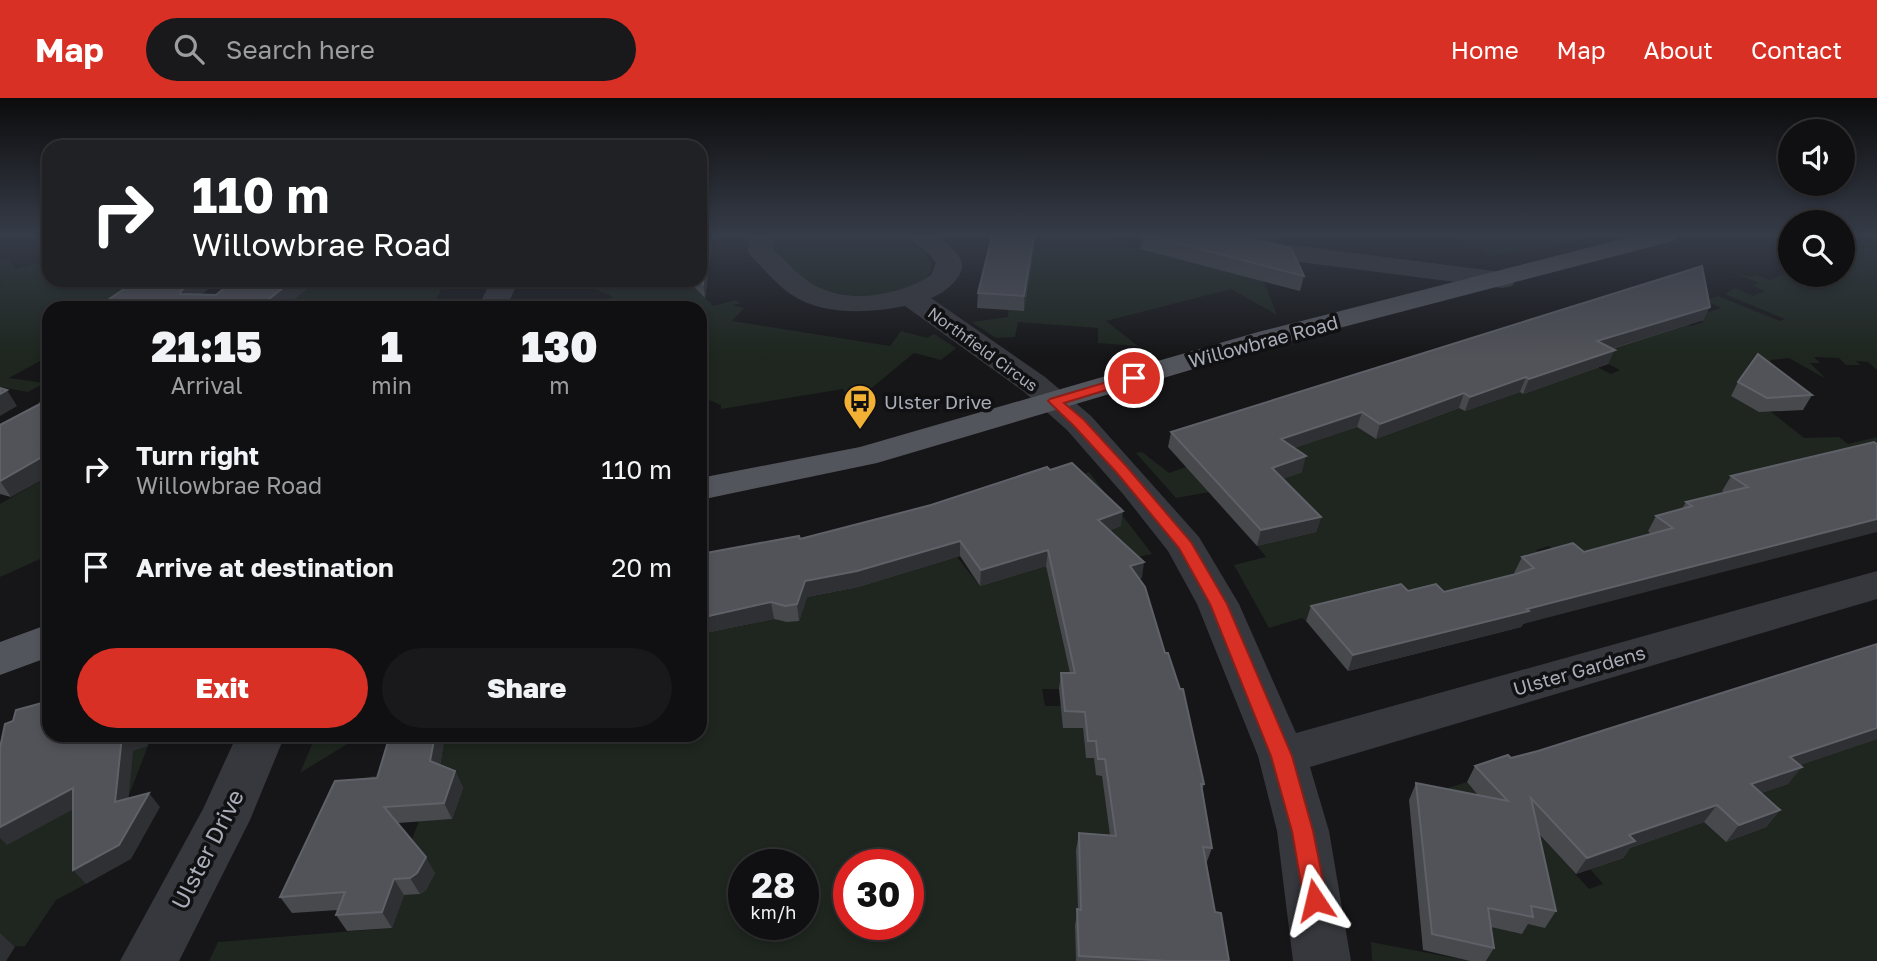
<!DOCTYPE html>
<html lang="en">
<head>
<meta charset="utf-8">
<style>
  :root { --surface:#101012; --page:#19191b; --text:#f1f3f6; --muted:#9c9d9f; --line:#303032; --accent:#d93025 }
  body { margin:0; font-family:"Golos Text",sans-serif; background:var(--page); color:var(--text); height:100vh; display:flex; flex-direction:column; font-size:26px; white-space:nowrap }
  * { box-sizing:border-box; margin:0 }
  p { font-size:23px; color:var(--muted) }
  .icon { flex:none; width:38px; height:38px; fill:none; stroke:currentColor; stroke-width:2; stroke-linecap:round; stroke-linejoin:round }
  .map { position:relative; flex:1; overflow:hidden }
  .sheet { position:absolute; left:42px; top:203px; width:665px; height:441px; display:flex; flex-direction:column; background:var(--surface); border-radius:21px; box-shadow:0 4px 10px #0003,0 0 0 2px var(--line) }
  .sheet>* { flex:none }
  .top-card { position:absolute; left:42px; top:42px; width:665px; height:147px; border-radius:21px; box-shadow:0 4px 10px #0003,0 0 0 2px var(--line); background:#202124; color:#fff; overflow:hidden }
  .tools { position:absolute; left:1778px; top:21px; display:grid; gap:14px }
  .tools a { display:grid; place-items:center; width:77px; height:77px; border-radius:50%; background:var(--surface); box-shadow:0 4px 10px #0003,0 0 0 2px var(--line); font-size:35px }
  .speed { position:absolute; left:728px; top:751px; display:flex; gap:14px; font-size:35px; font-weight:700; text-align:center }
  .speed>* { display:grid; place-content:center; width:91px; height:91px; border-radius:50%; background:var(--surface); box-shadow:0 4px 10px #0003,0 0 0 2px var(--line); line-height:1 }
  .speed small { font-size:18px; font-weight:400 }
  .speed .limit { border:10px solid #d22; background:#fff; color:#111 }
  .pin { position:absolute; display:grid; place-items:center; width:60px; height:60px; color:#fff; margin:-30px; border:4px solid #fff; border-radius:50%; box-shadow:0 2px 7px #0007 }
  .me { position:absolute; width:77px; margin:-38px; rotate:350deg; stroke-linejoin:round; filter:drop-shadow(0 0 5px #0008) }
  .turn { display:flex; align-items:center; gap:24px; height:147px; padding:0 35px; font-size:32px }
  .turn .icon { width:91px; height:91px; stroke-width:2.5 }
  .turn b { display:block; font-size:49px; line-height:60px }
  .eta { display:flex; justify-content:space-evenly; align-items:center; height:119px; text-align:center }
  .eta b { font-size:42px; font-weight:800; line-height:49px }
  .cta { display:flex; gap:14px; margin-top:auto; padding:14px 35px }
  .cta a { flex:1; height:80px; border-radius:42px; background:var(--accent); color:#fff; font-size:28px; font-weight:800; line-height:80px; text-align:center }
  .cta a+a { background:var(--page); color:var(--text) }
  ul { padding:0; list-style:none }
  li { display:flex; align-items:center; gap:21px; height:98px; padding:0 35px }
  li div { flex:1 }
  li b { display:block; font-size:26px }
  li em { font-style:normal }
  header { display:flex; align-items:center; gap:42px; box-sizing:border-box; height:98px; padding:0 35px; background:var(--accent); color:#fff }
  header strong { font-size:33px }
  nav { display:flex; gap:38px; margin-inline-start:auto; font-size:24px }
  .search { width:490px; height:63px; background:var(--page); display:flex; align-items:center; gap:18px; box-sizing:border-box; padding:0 24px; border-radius:38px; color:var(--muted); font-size:26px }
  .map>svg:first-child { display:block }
</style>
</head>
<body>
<header>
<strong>Map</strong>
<div class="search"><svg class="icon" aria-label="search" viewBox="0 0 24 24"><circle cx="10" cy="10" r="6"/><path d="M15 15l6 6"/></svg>Search here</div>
<nav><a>Home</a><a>Map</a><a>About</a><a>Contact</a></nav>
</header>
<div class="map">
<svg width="1877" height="863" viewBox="0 0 1877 863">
  <rect width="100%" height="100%" fill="#161618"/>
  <!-- green -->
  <g fill="#1e261f" fill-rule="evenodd">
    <path d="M 774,138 L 900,138 L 925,155 L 931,164 L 931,173 C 913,202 843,203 815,188 C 800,180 786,165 772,154 Z"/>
    <polygon points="1012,138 1105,138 1124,146 1217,171 1237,152 1259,171 1277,217 1231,191 1106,223 1138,248 1098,245 1098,230 1018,224 1015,239 996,240 972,224 1008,219"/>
    <polygon points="1458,138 1588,138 1554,148 1489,158 1482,150 1470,150"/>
    <polygon points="1874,148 1877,149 1877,272 1868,264 1856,263 1860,267 1846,267 1839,260 1814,259 1820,265 1810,265 1826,281 1789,260 1771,262 1768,270 1770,313 1804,340 1839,339 1848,346 1877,339 1877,389 1723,393 1749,411 1668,448 1580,472 1549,448 1536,452 1557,470 1527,486 1306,523 1302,520 1269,530 1234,467 1266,459 1257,448 1316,434 1263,407 1228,415 1209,394 1176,400 1136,355 1142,354 1169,375 1197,365 1279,355 1357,329 1376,341 1407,329 1546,243 1611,276 1620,272 1580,252 1664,234 1675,221 1691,228 1704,224 1647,198 1702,216 1721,210 1704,202 1718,198 1780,223 1785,221 1725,196 1735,190 1753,198 1765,193 1752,188 1759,185 1723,170 1750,179 1757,177 1770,182 1790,173 1790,177 1843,177 1843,152 1860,154 1858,152"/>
    <polygon points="8,160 16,171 49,162 49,182 168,182 127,210 49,210 49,258 9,280 44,285 28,294 0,289 0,186 2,185 0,184 0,162"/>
    <polygon points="318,182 446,182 435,203 440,203 434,210 284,210"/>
    <polygon points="576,182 687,182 713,208 736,202 741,205 733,207 744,210 732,223 890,248 901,233 927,240 934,236 956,250 941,262 914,255 868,293 846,296 843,291 721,311 721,307 709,302 700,303 700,210 590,210 613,199"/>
    <path d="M 1089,374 L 1152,456 L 1123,462 L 1057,518 L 1066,556 L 1083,591 L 1042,591 L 1045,608 L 1061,608 L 1083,630 L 1086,659 L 1094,660 L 1102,678 L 1106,700 L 1126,701 L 1113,791 L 1076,863 L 209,863 L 218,844 L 392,830 L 404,797 C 420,796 429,793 433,776 L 401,770 L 419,723 L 452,721 L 342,685 L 440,663 L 444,637 L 700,637 L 700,496 L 725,531 L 779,520 L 794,523 L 802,515 L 798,501 L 849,485 L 852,490 L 957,459 L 980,488 L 1070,381 ZM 744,766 L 803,766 L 803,826 L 744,826 ZM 849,766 L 908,766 L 908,826 L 849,826 Z"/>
    <polygon points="49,378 49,457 0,479 0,406"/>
    <polygon points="316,637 362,637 300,675"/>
    <polygon points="1877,641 1877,863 1483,863 1478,826 1520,824 1544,829 1409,702 1467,684 1490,710 1510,704 1589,791 1603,786 1590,771 1598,734 1704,724 1726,744 1765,729 1758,681 1771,692 1788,686 1776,675"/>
    <polygon points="148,648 129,697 85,713 86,786 56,802 25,848 0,849 0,732 10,678"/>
    <polygon points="1371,844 1470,863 1372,863"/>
  </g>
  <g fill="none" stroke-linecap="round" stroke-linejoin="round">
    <!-- street -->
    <g fill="#37383d" fill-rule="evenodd">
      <path d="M 750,138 L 775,138 L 774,152 C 788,165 802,182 820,190 C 854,205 901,197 931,177 L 936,165 L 931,158 L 906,138 C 914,138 925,136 934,138 C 943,140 965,159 962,170 C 959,183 943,196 931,200 L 1045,279 L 1091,318 L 1199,439 L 1239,506 L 1296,635 L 1877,473 L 1877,501 L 1310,669 L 1329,733 L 1351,863 L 1293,863 L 1277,733 L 1258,658 L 1197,506 L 1168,453 L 1123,396 L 1067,332 L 1023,293 L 905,208 C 870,215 824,218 792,197 C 777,187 765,172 752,159 L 748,154 Z"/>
      <polygon points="1198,138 1246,138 1284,146 1502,174 1512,176 1516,182 1512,188 1502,190 1284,162 1201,143"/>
      <polygon points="491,182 519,182 506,210 478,210"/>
      <polygon points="237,637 285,637 250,722 179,863 120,863 203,711"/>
    </g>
    <!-- primary -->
    <g fill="#53555c" fill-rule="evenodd">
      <polygon points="1634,138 1676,138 1673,143 1278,246 877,365 700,402 700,380 860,349 1258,234"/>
      <polygon points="49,526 49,559 0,577 0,544"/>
    </g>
  </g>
  <!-- wall -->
  <g fill="#47494d">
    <polygon points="713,138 705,200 687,182 700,182"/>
    <polygon points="1036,138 1024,213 977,210 978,195"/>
    <polygon points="1142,138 1235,138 1304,178 1300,193 1140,151"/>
    <polygon points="1259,138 1278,138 1277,142"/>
    <polygon points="137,182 219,182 202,196 284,210 108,210 105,204"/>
    <polygon points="1710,209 1703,222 1612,251 1608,266 1523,296 1520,294 1465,313 1459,310 1376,341 1357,329 1294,350 1302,374 1282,381 1321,419 1316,434 1257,448 1168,349 1171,334"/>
    <polygon points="1738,284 1812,297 1803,312 1759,314 1731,298"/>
    <polygon points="0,327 11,399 0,396"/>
    <polygon points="1874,344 1523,526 1521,529 1348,573 1306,523 1311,508 1408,493 1444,494 1516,476 1514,475 1522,459 1584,454 1651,436 1648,433 1656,418 1682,411 1686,404 1725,395 1722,393 1731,378"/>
    <polygon points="1121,428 1110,432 1142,480 1139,480 1204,686 1202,693 1212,750 1206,766 1215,814 1229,863 1076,863 1075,827 1078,811 1076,752 1079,735 1110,737 1102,678 1096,677 1094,660 1086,660 1083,630 1063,630 1059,591 1061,575 1070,575 1046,468 980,488 960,458 858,489 807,499 799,523 787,524 774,521 700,536 800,441"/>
    <polygon points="1877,546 1877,641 1800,667 1788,686 1761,695 1780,712 1766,729 1726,744 1704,724 1630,750 1623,760 1576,776 1539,736 1556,813 1545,830 1528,826 1522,836 1491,829 1494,850 1486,863 1470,863 1423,852 1409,702 1416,685 1478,697 1467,684 1475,668 1538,653"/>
    <polygon points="390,637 445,637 440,667 455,673 463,690 452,721 398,725 435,775 426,792 420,796 404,797 392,830 347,833 336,817 338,812 292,815 280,799 377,680"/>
  </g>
  <!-- shaded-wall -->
  <g fill="#2f3033">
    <polygon points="709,138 713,138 705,200 703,186"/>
    <polygon points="1034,138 1036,138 1024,213 1024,198"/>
    <polygon points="194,182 219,182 190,206 180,196 181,193"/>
    <polygon points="293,182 318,182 284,210 261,210 260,208"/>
    <polygon points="1710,209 1703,222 1591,257 1597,243"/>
    <polygon points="1615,252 1608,266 1523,296 1529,281"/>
    <polygon points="1526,279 1520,294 1465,313 1470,299"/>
    <polygon points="7,292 17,308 0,318 0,296"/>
    <polygon points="1464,295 1459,310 1376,341 1380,326"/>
    <polygon points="1362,314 1357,329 1277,356 1281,341"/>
    <polygon points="49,342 49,378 11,399 0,383 42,345"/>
    <polygon points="1306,358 1302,374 1268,386 1272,370"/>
    <polygon points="1123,413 1121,428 1096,437 1098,422"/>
    <polygon points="1321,419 1316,434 1257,448 1261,432"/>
    <polygon points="1877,421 1877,434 1523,526 1521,529 1348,573 1353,557"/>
    <polygon points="960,443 960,458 858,489 807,499 799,523 797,506 805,483"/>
    <polygon points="1048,452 1046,468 980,488 981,472"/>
    <polygon points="1144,464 1142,480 1128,484 1130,468"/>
    <polygon points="771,504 774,521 700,536 700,520"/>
    <polygon points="1877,630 1877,641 1776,675 1790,659"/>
    <polygon points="125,637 149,637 148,648 133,653 127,718 115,704 122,638"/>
    <polygon points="435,637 445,637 438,679 430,663"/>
    <polygon points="1802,669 1788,686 1737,703 1751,686"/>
    <polygon points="455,673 463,690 452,721 444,705"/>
    <polygon points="73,690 85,705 7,747 0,740 0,729"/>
    <polygon points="149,695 160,709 131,761 86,786 73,772"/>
    <polygon points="1717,707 1704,724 1630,750 1623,760 1576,776 1587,760 1629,737"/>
    <polygon points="1780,712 1766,729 1726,744 1739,727"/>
    <polygon points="426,759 435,775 426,792 420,796 410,780"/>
    <polygon points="394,781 404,797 392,830 382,814"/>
    <polygon points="0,835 15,849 6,863 0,863"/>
  </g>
  <!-- building -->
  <g fill="#525359" stroke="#5f6168" stroke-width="2">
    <polygon points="700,138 709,138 703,186 699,182 700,182"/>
    <polygon points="992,138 1034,138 1024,198 978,195"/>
    <polygon points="1150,138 1235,138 1291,150 1304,178"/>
    <polygon points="1702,168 1710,209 1597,243 1615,252 1529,281 1526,279 1470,299 1464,295 1380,326 1362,314 1281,341 1306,358 1272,370 1321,419 1261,432 1171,334"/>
    <polygon points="137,182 194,182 181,193 180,196 216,197 234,182 293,182 260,208 105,204"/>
    <polygon points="1758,256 1812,297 1767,300 1738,284"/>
    <polygon points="0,290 7,292 0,296"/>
    <polygon points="42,301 49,303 49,342 42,345 49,347 49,355 0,383 0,327 40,306"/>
    <polygon points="1874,344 1877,346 1877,421 1527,511 1529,513 1353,557 1311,508 1401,486 1408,493 1436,486 1444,494 1516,476 1534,470 1522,459 1573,445 1584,454 1673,430 1656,418 1692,408 1686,404 1748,389 1731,378"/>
    <polygon points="1072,365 1123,413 1098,422 1144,464 1130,468 1145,489 1165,555 1168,555 1180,591 1183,591 1204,686 1201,686 1212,750 1203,749 1215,814 1221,815 1229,863 1168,863 1079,858 1077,811 1081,812 1079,735 1116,738 1105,661 1098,661 1096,643 1088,643 1085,614 1065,613 1061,575 1075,575 1048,452 981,472 960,443 857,473 805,483 797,506 785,508 771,504 700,520 700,456 799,438 800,441 931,407 1047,369 1050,372"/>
    <polygon points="1877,546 1877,630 1790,659 1802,669 1751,686 1780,712 1739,727 1717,707 1629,737 1635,743 1587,760 1531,700 1556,813 1531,808 1533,819 1488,810 1494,850 1432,836 1416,685 1508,703 1475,668 1508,657 1511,660 1538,653"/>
    <polygon points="49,603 49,637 125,637 122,638 115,704 149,695 119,747 73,772 73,690 0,729 0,650 5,626 13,623 16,612"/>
    <polygon points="390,637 435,637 430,663 455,673 444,705 384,709 426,759 417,775 410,780 394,781 382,814 336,817 345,794 280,799 335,683 377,680"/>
  </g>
  <!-- sky -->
  <linearGradient id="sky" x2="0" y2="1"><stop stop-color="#0c0c0d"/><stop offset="0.53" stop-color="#363c48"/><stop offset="1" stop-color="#363c48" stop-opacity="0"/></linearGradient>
  <rect width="1877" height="259" fill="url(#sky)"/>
  <!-- route -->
  <polygon fill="#d93025" stroke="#8d1f18" stroke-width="2" points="1134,276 1141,280 1139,282 1064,305 1084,322 1127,369 1191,444 1227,506 1292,658 1313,733 1327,802 1323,809 1315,812 1307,809 1304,802 1292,733 1271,658 1210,506 1179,450 1117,375 1074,328 1048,303 1050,301"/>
  <!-- icons -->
  <defs>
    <symbol id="bus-pin" viewBox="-11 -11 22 30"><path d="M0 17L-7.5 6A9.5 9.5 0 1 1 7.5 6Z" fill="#f2b134" stroke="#111113"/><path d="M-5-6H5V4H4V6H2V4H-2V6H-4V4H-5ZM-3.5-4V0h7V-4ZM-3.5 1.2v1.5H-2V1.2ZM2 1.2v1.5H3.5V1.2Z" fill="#111"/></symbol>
  </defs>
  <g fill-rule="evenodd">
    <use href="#bus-pin" x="841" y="284" width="38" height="52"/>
  </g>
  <g text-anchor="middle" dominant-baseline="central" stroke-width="7" stroke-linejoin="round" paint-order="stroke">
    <!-- far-street labels -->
    <g font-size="16" fill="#a8adb8" stroke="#111113">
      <text transform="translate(983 251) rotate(36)">Northfield Circus</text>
    </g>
    <!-- street labels -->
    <g font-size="19" fill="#a8adb8" stroke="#111113">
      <text transform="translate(1263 243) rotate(-15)">Willowbrae Road</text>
      <text transform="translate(1579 572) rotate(-16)">Ulster Gardens</text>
    </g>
    <!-- poi labels -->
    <g font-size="19" fill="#a8adb8" stroke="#111113" text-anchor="start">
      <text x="884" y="303">Ulster Drive</text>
    </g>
    <!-- near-street labels -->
    <g font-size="23" fill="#a8adb8" stroke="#111113">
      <text transform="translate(207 751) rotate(-63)">Ulster Drive</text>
    </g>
  </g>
</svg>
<div class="tools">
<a><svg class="icon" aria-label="sound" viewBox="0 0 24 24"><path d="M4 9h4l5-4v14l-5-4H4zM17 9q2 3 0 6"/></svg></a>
<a><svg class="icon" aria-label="search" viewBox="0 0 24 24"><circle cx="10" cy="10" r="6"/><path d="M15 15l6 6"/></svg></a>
</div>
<div class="speed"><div>28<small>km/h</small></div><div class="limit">30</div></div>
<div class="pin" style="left:1134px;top:280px;background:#d93025"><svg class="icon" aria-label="arrive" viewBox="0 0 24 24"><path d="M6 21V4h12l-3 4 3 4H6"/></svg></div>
<svg class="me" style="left:1315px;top:802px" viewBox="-20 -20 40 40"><path d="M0-17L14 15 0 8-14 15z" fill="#d93025" stroke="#fff" stroke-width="4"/></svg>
<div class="top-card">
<div class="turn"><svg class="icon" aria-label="right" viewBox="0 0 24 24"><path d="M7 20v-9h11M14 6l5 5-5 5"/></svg><div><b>110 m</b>Willowbrae Road</div></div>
</div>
<section class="sheet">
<div class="eta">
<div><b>21:15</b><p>Arrival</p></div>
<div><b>1</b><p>min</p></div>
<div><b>130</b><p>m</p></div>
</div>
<ul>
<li><svg class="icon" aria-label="right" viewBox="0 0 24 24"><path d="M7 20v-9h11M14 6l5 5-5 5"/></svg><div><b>Turn right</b><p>Willowbrae Road</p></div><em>110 m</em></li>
<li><svg class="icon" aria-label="arrive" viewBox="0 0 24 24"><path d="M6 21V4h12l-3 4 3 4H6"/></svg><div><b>Arrive at destination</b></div><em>20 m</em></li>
</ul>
<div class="cta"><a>Exit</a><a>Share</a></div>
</section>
</div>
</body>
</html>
